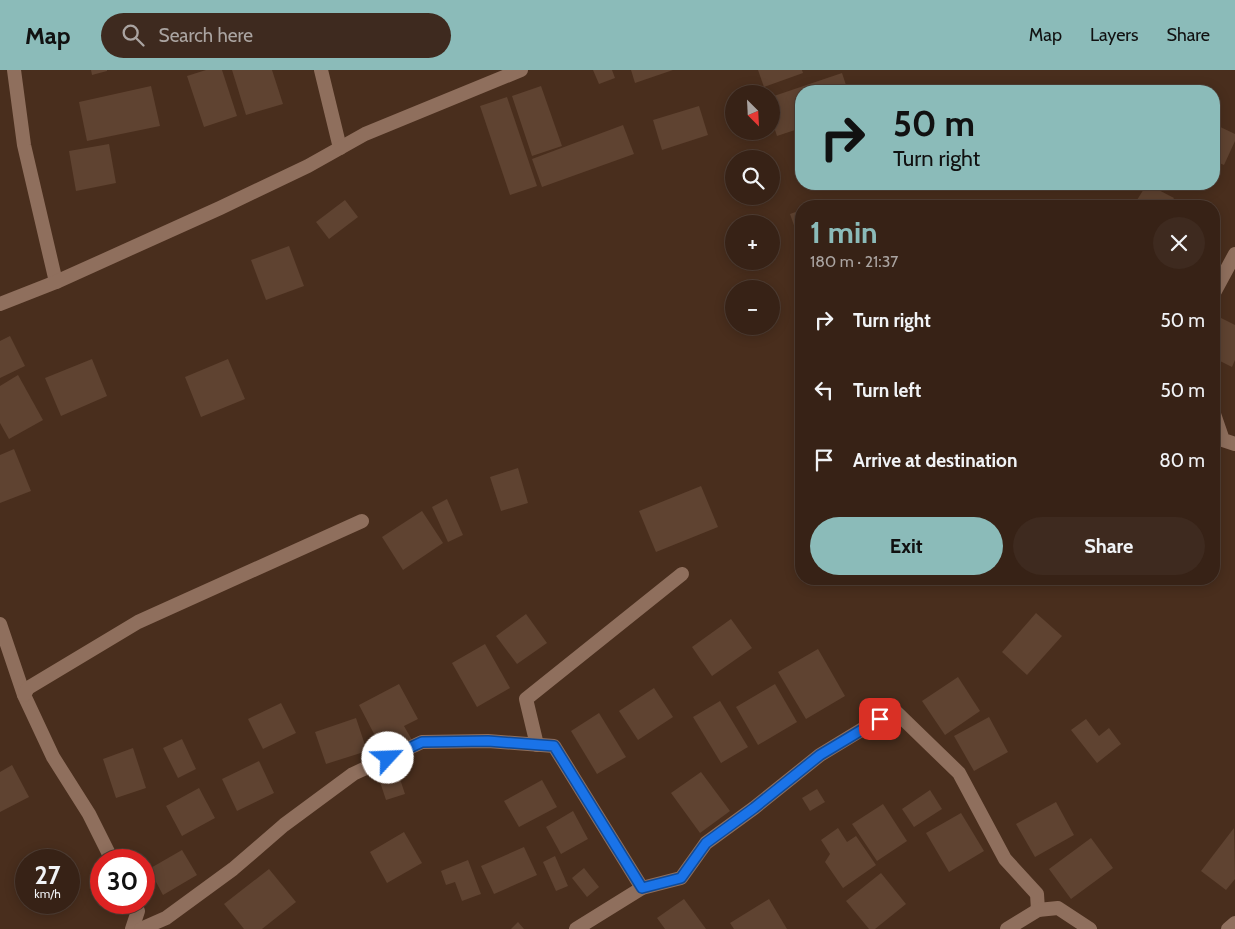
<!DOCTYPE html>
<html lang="en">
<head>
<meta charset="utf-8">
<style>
  :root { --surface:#372216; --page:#3e2a1f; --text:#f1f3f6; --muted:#aaa4a1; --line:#513f35; --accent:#8bbbb9 }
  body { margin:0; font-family:Cabin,sans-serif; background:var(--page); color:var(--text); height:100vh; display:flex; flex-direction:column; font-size:19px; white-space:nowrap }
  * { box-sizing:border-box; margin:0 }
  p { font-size:16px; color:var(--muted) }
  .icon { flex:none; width:28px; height:28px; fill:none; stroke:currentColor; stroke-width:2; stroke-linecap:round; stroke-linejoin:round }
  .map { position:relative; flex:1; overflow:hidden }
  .details { position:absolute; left:795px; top:130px; width:425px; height:385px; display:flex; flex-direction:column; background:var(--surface); border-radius:20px; box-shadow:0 2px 12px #0003,0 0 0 1px var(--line) }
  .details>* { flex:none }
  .banner { position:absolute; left:795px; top:15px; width:425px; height:105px; border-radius:20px; box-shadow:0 2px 12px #0003,0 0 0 1px var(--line); background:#8bbbb9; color:#111; overflow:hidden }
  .needle { width:32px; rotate:156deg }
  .fabs { position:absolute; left:725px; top:15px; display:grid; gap:10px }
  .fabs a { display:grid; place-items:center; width:55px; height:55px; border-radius:50%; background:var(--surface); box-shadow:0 2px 12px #0003,0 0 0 1px var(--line); font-size:25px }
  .speed { position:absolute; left:15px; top:779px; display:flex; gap:10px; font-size:25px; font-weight:700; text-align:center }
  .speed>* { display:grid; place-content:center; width:65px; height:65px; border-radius:50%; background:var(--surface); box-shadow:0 2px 12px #0003,0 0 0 1px var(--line); line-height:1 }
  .speed small { font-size:12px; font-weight:400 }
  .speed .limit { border:8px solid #d22; background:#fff; color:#111 }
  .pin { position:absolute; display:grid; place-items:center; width:42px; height:42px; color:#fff; margin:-21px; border-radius:10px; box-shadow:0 2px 8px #0006 }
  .me { position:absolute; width:55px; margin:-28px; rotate:65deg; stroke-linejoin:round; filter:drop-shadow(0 0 4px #0008) }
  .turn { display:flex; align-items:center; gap:18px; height:105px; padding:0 15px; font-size:22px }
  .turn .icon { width:65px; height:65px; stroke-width:2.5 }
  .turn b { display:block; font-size:35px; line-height:42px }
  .round { display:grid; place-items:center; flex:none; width:52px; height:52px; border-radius:26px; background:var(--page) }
  .head { display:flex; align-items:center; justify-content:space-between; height:85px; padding:0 15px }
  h1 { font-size:30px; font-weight:800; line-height:38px; color:var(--accent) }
  .cta { display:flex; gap:10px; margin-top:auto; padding:10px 15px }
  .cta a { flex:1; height:58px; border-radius:30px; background:var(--accent); color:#111; font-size:20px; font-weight:800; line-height:58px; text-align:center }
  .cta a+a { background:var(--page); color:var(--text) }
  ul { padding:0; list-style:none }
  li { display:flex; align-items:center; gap:15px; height:70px; padding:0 15px }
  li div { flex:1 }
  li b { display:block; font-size:19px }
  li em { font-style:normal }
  header { display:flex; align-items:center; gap:30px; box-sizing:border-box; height:70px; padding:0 25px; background:var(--accent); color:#111 }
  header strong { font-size:24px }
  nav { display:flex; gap:28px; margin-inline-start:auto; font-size:18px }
  .search { width:350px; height:45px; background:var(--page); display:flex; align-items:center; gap:12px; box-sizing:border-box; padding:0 18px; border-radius:28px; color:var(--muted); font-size:19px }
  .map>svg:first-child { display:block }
</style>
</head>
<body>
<header>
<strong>Map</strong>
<div class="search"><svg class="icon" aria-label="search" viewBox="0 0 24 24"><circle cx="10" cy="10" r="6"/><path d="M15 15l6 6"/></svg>Search here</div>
<nav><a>Map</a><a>Layers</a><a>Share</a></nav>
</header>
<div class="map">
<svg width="1235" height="859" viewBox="0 0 1235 859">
  <rect width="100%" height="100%" fill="#492e1d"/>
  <!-- building -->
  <g fill="#5f4331">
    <polygon points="91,0 107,0 107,1 92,5"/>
    <polygon points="206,0 222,0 237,46 204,57 187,6"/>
    <polygon points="232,0 272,0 283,34 246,45"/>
    <polygon points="593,0 612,0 615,8 599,14"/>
    <polygon points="631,0 673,0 635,13"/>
    <polygon points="758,0 802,0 803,3 764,17"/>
    <polygon points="842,3 848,21 801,21 801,58 777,66 771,48 771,27"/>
    <polygon points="151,16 160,56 87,71 79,32"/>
    <polygon points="541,16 562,76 532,86 512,26"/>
    <polygon points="507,27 537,116 510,125 480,36"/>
    <polygon points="699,36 708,65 662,80 653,50"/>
    <polygon points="1214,54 1235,64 1235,71 1224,95 1214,91"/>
    <polygon points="623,55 634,84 542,117 532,89"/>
    <polygon points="109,74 116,113 76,121 69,81"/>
    <polygon points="1147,114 1174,128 1169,136 1148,136 1137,130"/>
    <polygon points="345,130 358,147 329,169 316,152"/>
    <polygon points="828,130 830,136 812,136"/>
    <polygon points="801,140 801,175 790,144"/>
    <polygon points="289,176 304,216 266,230 251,190"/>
    <polygon points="1215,245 1235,255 1235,290 1232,297 1214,288 1214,248"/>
    <polygon points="10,266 25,296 0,308 0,271"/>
    <polygon points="92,289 107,326 61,346 45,308"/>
    <polygon points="228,289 245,329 201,347 185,307"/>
    <polygon points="18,305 43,350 9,369 0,353 0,316"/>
    <polygon points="14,379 31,421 0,433 0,385"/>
    <polygon points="518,398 528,433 501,441 490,407"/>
    <polygon points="701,416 718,457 656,482 639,441"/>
    <polygon points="447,429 463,465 448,472 432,437"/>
    <polygon points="422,441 443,473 403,500 382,467"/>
    <polygon points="1036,543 1062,566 1027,605 1002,582"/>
    <polygon points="526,544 547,573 517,594 496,566"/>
    <polygon points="731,549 752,578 712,606 692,577"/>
    <polygon points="485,574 510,618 477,637 452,593"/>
    <polygon points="818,579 845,626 806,649 778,602"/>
    <polygon points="958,607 980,641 945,665 922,631"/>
    <polygon points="399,614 418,649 404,656 412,670 385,685 359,635"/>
    <polygon points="775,614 797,652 758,675 736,637"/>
    <polygon points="654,618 673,647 638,670 619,641"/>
    <polygon points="720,631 748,677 721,693 693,647"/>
    <polygon points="281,633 296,663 263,679 248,649"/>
    <polygon points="599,643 626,687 597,704 571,661"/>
    <polygon points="989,647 1008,682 974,701 954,666"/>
    <polygon points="356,648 367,681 326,694 315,662"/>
    <polygon points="1086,649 1099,666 1109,658 1121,674 1097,693 1071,660"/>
    <polygon points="182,669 196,699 178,708 163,678"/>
    <polygon points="133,678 146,718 116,728 103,689"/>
    <polygon points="259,691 274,723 237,741 222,709"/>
    <polygon points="12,695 29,727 0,742 0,702"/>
    <polygon points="701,702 730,741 700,763 671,723"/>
    <polygon points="399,706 405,724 386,730 380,712"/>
    <polygon points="542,710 557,737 519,757 504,731"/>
    <polygon points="199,718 215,748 182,766 166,736"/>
    <polygon points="817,719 825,732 810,741 802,728"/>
    <polygon points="930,720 942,739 914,757 902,739"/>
    <polygon points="1056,732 1074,765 1035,787 1016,754"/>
    <polygon points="883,734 907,771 877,791 852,754"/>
    <polygon points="573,741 588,769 561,784 546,757"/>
    <polygon points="961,743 984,781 949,802 926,763"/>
    <polygon points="838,758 847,772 856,766 876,795 843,818 825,792 830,784 821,770"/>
    <polygon points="1234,758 1235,809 1226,820 1201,801"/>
    <polygon points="404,762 422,793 387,813 370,782"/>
    <polygon points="1091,768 1113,798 1071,829 1049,799"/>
    <polygon points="524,777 537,805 494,824 481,796"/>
    <polygon points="182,780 197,805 163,825 149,799"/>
    <polygon points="555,786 568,816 556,821 543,792"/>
    <polygon points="468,790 481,824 462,831 455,812 446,815 441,801"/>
    <polygon points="584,798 599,817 587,827 572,808"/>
    <polygon points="269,799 296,832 262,859 244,859 224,834"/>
    <polygon points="881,803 906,834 875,859 869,859 846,831"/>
    <polygon points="684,829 706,859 665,859 657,848"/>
    <polygon points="769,829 787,859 734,859 730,853"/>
    <polygon points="518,852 524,859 511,859"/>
  </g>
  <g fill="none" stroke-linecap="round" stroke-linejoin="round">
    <!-- minor -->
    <g stroke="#8f6f5d" stroke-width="14">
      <polyline points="14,0 24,75 56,212"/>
      <polyline points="321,0 340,78"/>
      <polyline points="1214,223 1235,184"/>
      <polyline points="0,234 56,212 220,138 308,96 365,64 521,0"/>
      <polyline points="1214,344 1223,370 1235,374"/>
      <polyline points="0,554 24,625 53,687 89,744 112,790"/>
      <polyline points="24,625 28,618 138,552 362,451"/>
      <polyline points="537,675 526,629 682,504"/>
      <polyline points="132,859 138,841 134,832"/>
      <polyline points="141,859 166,848 233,799 284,755 353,704 422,672 488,671 554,676 642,818"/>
      <polyline points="576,859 642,818 681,808 706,773 754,738 820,685 894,640 959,703 1005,789 1037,824 1038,840"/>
      <polyline points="1007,859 1038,840 1058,838 1090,859"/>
      <polyline points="1228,859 1235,853"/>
    </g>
  </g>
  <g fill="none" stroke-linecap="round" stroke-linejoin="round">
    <defs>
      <polyline id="route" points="388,688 422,672 488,671 554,676 642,818 681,808 706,773 754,738 820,685 880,649"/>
    </defs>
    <!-- route casing -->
    <use href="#route" stroke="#114b97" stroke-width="12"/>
    <!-- route -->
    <use href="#route" stroke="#1a73e8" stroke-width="9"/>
  </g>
</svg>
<div class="fabs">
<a><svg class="needle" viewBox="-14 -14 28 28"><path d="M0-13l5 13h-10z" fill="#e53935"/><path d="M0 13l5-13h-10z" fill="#aaa4a1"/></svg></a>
<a><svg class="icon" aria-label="search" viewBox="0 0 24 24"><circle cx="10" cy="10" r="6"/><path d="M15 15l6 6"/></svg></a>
<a>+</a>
<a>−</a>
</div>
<div class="speed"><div>27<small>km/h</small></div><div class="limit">30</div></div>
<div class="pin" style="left:880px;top:649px;background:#d93025"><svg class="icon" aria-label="arrive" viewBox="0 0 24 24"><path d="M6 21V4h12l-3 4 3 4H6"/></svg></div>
<svg class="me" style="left:388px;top:688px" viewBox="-20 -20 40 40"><circle r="19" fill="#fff"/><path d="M0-13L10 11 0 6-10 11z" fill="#1a73e8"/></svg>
<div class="banner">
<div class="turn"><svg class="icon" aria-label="right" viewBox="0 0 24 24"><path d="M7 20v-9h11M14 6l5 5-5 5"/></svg><div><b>50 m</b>Turn right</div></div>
</div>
<section class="details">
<div class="head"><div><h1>1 min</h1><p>180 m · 21:37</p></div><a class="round"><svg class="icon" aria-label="close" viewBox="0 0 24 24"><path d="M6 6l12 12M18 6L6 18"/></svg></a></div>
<ul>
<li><svg class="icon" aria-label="right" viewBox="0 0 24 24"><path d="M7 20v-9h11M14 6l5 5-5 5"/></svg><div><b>Turn right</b></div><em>50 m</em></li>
<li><svg class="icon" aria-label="left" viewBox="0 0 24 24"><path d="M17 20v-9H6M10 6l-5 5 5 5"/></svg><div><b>Turn left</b></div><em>50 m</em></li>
<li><svg class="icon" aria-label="arrive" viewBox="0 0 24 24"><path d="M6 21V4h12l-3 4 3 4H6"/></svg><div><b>Arrive at destination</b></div><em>80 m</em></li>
</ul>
<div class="cta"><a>Exit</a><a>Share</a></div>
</section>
</div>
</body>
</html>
